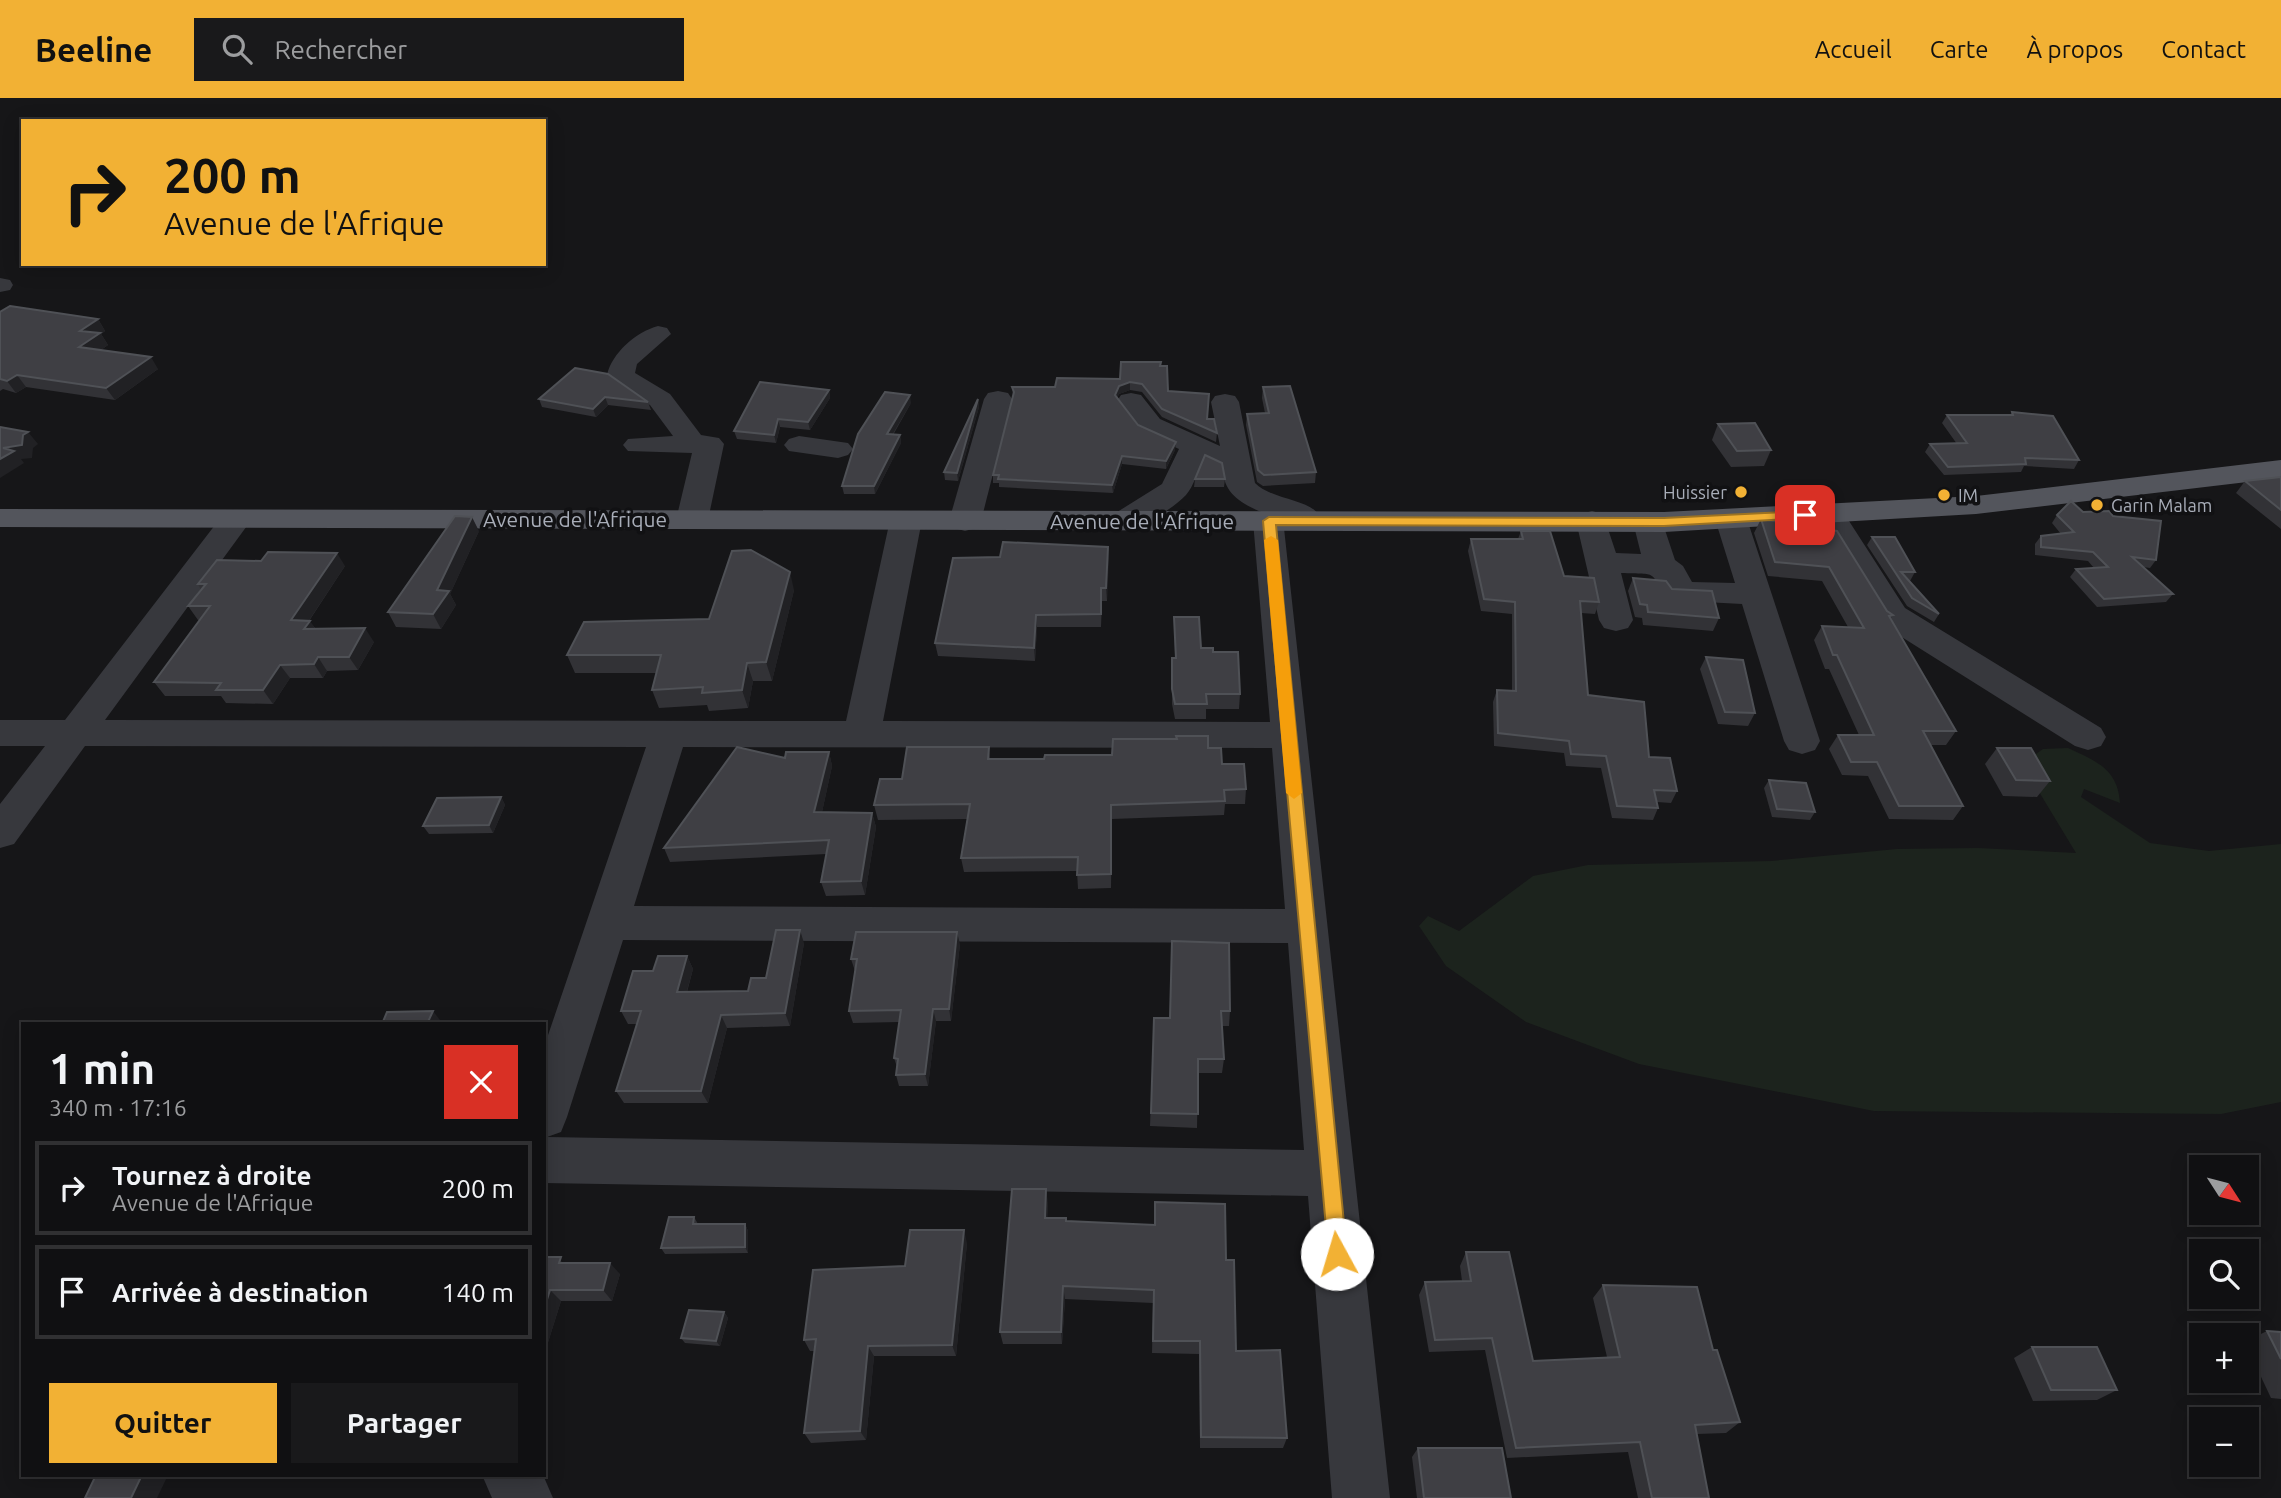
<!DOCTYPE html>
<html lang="fr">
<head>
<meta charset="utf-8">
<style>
  :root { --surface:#101012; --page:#19191b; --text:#f1f3f6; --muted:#9c9d9f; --line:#303032; --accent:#f2b134 }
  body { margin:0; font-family:Ubuntu,sans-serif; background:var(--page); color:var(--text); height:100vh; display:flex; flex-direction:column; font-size:26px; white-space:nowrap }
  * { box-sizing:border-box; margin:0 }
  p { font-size:23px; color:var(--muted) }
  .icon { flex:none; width:38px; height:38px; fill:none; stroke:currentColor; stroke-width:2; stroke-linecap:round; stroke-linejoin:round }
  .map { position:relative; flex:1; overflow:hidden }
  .drawer { position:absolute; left:21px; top:924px; width:525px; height:455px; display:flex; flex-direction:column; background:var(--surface); border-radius:0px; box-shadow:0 4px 18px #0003,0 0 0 2px var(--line) }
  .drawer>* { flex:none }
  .hud { position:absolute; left:21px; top:21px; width:525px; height:147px; border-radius:0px; box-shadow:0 4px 18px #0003,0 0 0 2px var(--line); background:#f2b134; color:#111; overflow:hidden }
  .needle { width:46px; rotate:126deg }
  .tools { position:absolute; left:2189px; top:1057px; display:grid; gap:14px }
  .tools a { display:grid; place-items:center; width:70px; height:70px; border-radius:0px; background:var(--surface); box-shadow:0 4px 18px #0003,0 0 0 2px var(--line); font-size:35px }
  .pin { position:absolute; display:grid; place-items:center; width:60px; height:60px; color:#fff; margin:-30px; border-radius:14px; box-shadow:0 4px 10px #0006 }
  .me { position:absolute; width:77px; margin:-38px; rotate:354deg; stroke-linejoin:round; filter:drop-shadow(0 0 5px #0008) }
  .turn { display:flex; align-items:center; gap:24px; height:147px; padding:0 28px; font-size:32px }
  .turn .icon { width:91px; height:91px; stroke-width:2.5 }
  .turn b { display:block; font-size:49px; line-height:60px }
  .round { display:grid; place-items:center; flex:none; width:74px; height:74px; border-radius:0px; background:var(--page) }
  .head { display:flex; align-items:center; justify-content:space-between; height:119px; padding:0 28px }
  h1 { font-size:42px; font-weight:700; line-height:52px }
  .primary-button { display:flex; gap:14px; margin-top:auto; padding:14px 28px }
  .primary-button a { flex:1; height:80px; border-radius:0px; background:var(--accent); color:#111; font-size:28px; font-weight:700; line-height:80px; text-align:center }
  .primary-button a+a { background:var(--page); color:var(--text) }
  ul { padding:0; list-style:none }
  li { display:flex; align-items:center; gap:21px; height:94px; margin:0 14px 10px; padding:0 14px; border:4px solid var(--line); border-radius:0px }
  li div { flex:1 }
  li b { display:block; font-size:26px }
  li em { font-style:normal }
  header { display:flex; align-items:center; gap:42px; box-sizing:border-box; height:98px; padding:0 35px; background:var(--accent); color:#111 }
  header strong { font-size:33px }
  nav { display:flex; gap:38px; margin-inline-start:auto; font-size:24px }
  .search { width:490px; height:63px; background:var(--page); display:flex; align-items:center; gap:18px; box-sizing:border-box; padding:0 24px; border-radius:0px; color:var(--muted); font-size:26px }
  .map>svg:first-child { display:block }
</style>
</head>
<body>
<header>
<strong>Beeline</strong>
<div class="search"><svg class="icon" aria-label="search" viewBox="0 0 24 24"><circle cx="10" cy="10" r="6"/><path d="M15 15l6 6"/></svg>Rechercher</div>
<nav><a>Accueil</a><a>Carte</a><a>À propos</a><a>Contact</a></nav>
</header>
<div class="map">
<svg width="2281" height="1400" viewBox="0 0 2281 1400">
  <rect width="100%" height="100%" fill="#161618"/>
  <!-- green -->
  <path fill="#1c231d" d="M 2068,650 C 2096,663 2118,671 2120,705 L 2084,691 L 2081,699 L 2150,745 L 2209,753 L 2281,746 L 2281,1004 L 2221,1016 L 1874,1013 L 1639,966 L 1526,924 L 1446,868 L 1419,828 L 1428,818 L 1459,833 L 1533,778 L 1588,767 L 1771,763 L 1897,751 L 1978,750 L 2076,755 L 2027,674 L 2029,661 L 2043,651 Z"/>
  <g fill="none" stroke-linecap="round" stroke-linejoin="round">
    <!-- minor -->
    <g fill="#37383d" fill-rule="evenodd">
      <polygon points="0,180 10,182 13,187 10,192 0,194"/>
      <path d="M 658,228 L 667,230 L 671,236 L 637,266 L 635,275 L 670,296 L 701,337 L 719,340 L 724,346 L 708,422 L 703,429 L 692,431 L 681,429 L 676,422 L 692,355 L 628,353 L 623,347 L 628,341 L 673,338 L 650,307 L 619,289 L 607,277 C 612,255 636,234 658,228 Z"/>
      <polygon points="998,293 1008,295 1012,301 981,423 976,430 965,433 954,430 949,423 984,301 988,295"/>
      <path d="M 1131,295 L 1141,297 L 1160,321 L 1220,348 L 1211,304 L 1215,298 L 1225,296 L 1235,298 L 1239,304 L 1255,385 C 1272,402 1309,401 1319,417 L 1315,424 L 1304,426 L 1283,421 L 1390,1400 L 1332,1400 L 1308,1098 L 544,1085 L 544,949 L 646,649 L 85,648 L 14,746 L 0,750 L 0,706 L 45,648 L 0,648 L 0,622 L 65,622 L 225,414 L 236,412 L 247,414 L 252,421 L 105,622 L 846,623 L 890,422 L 895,415 L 906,413 L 917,415 L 922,422 L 883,623 L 1270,624 L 1253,423 L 1264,415 C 1245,408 1221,395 1224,371 L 1203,362 C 1198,372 1194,388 1186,397 C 1172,412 1134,435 1114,430 L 1109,423 L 1114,416 L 1162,386 L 1179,351 L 1140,333 L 1117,303 L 1121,297 ZM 683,649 L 1272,650 L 1285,811 L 634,808 ZM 623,842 L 1288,845 L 1304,1052 L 547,1039 L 561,1034 L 567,1019 Z"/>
      <polygon points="799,338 848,345 853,351 848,357 838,360 789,353 784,347 789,341"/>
      <polygon points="1829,407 1840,409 1905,510 2101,630 2106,639 2101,648 2088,652 2075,648 1881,526 1814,416 1818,409"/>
      <path d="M 1731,412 L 1742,414 L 1747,421 L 1820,643 L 1815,652 L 1802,656 L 1789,652 L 1784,643 L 1742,506 L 1667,502 C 1648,471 1660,477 1621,475 L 1633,522 L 1628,530 L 1616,533 L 1604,530 L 1599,522 L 1576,423 L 1581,416 L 1592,413 L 1603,416 L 1616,455 L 1641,456 L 1633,424 L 1638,417 L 1649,414 L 1660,417 L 1675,462 L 1683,468 L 1692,484 L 1735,485 L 1715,421 L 1720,414 Z"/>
      <polygon points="482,1377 543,1377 553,1400 492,1400"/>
    </g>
    <!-- major -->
    <polygon fill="#53555c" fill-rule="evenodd" points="2281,362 2281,380 1976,416 1664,434 0,429 0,411 1664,414 1976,398"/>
  </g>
  <!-- wall -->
  <g fill="#323236">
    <polygon points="0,214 98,221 105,233 101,236 108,247 101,252 158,271 115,302 26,289 16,295 3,291 0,293"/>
    <polygon points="1160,268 1168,293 1207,321 1217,335 1216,344 1162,319 1142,294 1130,292 1119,296 1117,300 1138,327 1175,352 1166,371 1122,366 1113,395 999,389 999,385 993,385 993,377 1013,298 1012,289 1055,289 1120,281"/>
    <polygon points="575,270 648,304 651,312 608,307 596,319 542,309 539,301"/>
    <polygon points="1263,289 1316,374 1315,385 1263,388 1257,384 1246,327 1247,316 1265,315 1262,300"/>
    <polygon points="829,292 830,300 810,332 780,329 776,345 737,341 734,333"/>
    <polygon points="978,301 979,309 958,383 945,382 944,374"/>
    <polygon points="911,305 893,337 900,337 901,345 875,396 844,396 842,388"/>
    <polygon points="2012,314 2079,362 2074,371 2024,368 2021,374 1944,377 1925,354 1930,346 1957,346 1942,325 1947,317 2010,317"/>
    <polygon points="1718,326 1771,352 1764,368 1731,369 1712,342"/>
    <polygon points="2281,379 2281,431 2236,395 2245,383"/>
    <polygon points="1195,381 1225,381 1224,389 1194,389"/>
    <polygon points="2083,414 2156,462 2150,470 2143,469 2173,496 2166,504 2097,509 2070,479 2076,471 2094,470 2088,463 2035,457 2035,446 2041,438 2061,436 2052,425 2057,417"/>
    <polygon points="1761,421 1837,433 1887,513 1893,517 1891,521 1956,633 1946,647 1930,647 1963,708 1953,722 1889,721 1868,678 1842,677 1829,651 1838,637 1859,637 1829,571 1825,571 1814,542 1822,528 1848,529 1822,483 1768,478 1754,435"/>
    <polygon points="479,433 450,496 456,507 441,531 396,529 388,514"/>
    <polygon points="1521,433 1564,478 1599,504 1595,516 1581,515 1588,597 1649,659 1677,693 1671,705 1657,704 1658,710 1653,722 1612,720 1601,670 1566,668 1564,655 1494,648 1493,604 1497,592 1512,593 1512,516 1481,513 1468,453 1471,441 1518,441"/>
    <polygon points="1872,439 1915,474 1910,483 1909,482 1939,516 1934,524 1907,508 1867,447"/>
    <polygon points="1108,449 1107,503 1102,503 1101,529 1037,529 1035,563 938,558 935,545 1000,459"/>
    <polygon points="345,468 309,523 316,531 374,544 358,572 327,573 323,580 290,580 273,606 226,605 221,598 165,598 154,584 200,522 198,522 188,508 201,492 198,486"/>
    <polygon points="1633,480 1672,491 1719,520 1713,533 1643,527 1642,520 1635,519 1628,493"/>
    <polygon points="794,492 772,583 753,583 748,610 709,613 707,607 659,610 652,592 656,575 575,575 567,557 709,521"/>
    <polygon points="1174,519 1201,550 1213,554 1240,596 1239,611 1206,611 1206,621 1175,621 1172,606 1172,560 1175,560"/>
    <polygon points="1706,559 1755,615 1748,628 1718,626 1700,571"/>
    <polygon points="989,649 990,661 1044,661 1208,650 1246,691 1245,706 1225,706 1224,717 1112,721 1111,790 1078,791 1077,773 964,774 961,760 968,721 878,722 874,707 902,681"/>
    <polygon points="1997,650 2050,683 2037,699 2003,698 1985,666"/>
    <polygon points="829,654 832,668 822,714 872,715 876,729 865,797 826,798 821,784 826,756 670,764 664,750 785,660"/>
    <polygon points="1769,682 1815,714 1810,722 1772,719 1764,690"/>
    <polygon points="501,699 505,707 493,735 429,736 423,728"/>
    <polygon points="1172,843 1230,913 1229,928 1222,928 1224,961 1222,975 1198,975 1197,1030 1150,1028 1154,920 1170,920"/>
    <polygon points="804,845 790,928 727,930 708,1005 624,1005 616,993 637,926 628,926 621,913 653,873 687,858 693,871 687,894 748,893 766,880"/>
    <polygon points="960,846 951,923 936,923 928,988 899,988 896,977 897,969 894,960 899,924 853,925 849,913 855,873 851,861"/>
    <polygon points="1048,1105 1047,1120 1067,1123 1226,1162 1236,1253 1287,1340 1283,1350 1200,1350 1199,1256 1152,1255 1153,1205 1065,1201 1062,1246 1003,1246 1000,1234"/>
    <polygon points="694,1119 698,1126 745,1126 748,1133 748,1155 665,1156 661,1150"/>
    <polygon points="967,1145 956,1258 874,1258 866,1342 811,1345 804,1335 815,1253 810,1253 804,1242 905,1168"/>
    <polygon points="1466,1154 1533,1263 1607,1259 1593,1200 1603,1187 1713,1252 1740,1324 1726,1335 1697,1336 1709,1400 1638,1400 1628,1354 1507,1360 1485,1252 1429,1254 1419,1197 1425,1184 1462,1183 1460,1168"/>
    <polygon points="544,1159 566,1165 620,1176 612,1203 561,1203 544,1257"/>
    <polygon points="724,1214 728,1220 720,1248 685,1245 681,1240"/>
    <polygon points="2267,1233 2281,1234 2281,1301 2271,1300 2247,1249 2247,1243"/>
    <polygon points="2032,1249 2117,1292 2097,1302 2033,1303 2014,1260"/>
    <polygon points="1418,1350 1511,1400 1417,1400 1412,1359"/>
  </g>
  <!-- shaded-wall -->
  <g fill="#212124">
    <polygon points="98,221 105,233 101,236 108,247 88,261 79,249 80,233"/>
    <polygon points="151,259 158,271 115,302 106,290"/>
    <polygon points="17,277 26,289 16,295 7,283"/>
    <polygon points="1130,284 1130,292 1119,296 1115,305 1115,297 1119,288"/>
    <polygon points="829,292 830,300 810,332 808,324"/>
    <polygon points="910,297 911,305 888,344 887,336"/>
    <polygon points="605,299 608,307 596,319 593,311"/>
    <polygon points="978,301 979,309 958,383 957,375"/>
    <polygon points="778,321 780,329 776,345 774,337"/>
    <polygon points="28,334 38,346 33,350 32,360 21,361 24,365 0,380 0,361 3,350"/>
    <polygon points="900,337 901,345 875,396 874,388"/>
    <polygon points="1176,344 1175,352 1166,371 1166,363"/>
    <polygon points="1122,358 1122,366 1113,395 1112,387"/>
    <polygon points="472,419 479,433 450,496 456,507 441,531 433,516 437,492"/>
    <polygon points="1108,449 1109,462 1107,503 1106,490"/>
    <polygon points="337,455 345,468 300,536 291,522"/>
    <polygon points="790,474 794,492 772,583 766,564"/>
    <polygon points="1036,517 1037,529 1035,563 1034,550"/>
    <polygon points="310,523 319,536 304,531"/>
    <polygon points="365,530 374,544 358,572 349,559"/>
    <polygon points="318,559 327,573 323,580 314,566"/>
    <polygon points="747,565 753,583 748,610 742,592"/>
    <polygon points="280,567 290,580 273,606 263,592"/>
    <polygon points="829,654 832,668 819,728 814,714"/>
    <polygon points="501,699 505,707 493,735 489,727"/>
    <polygon points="872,715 876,729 865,797 861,783"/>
    <polygon points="800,832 804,845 790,928 785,915"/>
    <polygon points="957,834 960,846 951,923 949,911"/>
    <polygon points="687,858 693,871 683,907 677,894"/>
    <polygon points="933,911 936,923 928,988 925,976"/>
    <polygon points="433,913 443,926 427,926"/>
    <polygon points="721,917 727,930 708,1005 701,993"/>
    <polygon points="1046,1091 1048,1105 1047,1134 1045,1120"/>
    <polygon points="745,1126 748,1133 748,1155 745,1149"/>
    <polygon points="964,1132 967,1145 956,1258 952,1247"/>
    <polygon points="610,1165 620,1176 612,1203 603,1192"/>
    <polygon points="1063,1188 1065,1201 1062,1246 1061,1234"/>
    <polygon points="550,1192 561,1203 544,1257 544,1211"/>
    <polygon points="724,1214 728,1220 720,1248 716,1243"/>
    <polygon points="868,1248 874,1258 866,1342 860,1333"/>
    <polygon points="142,1377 168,1377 157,1400 131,1400"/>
  </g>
  <!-- building -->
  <g fill="#3f3f44" stroke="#4f5156" stroke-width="2">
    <polygon points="10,208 98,221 80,233 100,235 79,249 151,259 106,290 17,277 7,283 0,281 0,214"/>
    <polygon points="1121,264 1161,264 1160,268 1167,268 1168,293 1209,296 1207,321 1214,321 1217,335 1162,311 1142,286 1130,284 1119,288 1115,297 1138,327 1176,344 1166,363 1122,358 1112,387 998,381 999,377 993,377 1014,294 1012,289 1055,289 1057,280 1120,281"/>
    <polygon points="575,270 608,276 648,304 605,299 593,311 539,301"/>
    <polygon points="760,284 829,292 808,324 778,321 774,337 734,333"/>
    <polygon points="1290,288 1316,374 1264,377 1258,372 1247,316 1269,315 1263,289"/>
    <polygon points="885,294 910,297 887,336 900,337 874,388 842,388 858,336"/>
    <polygon points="978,301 957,375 944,374"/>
    <polygon points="2012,314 2053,318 2079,362 2025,360 2026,366 1948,369 1930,346 1967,345 1947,317 2013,317"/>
    <polygon points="1755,325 1771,352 1737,353 1718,326"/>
    <polygon points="0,329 28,334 23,337 22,347 3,350 14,353 0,361"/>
    <polygon points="1205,357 1222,365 1225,381 1195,381"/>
    <polygon points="2281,379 2281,412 2245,383"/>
    <polygon points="2071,403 2083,414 2109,413 2113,418 2161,423 2156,462 2132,459 2173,496 2104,501 2076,471 2108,469 2093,454 2041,449 2041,438 2074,434 2057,417"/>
    <polygon points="455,418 472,419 437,492 449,493 433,516 388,514"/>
    <polygon points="1761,421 1837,433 1887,513 1893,517 1889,518 1956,633 1923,633 1963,708 1899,708 1877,664 1851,664 1838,637 1874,637 1837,557 1833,557 1822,528 1864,530 1829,469 1775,464"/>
    <polygon points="1521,433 1550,433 1564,478 1594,480 1599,504 1580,503 1588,597 1644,604 1649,659 1670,660 1677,693 1654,692 1658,710 1617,708 1606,658 1571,656 1569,643 1498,635 1497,592 1516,593 1515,504 1484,501 1471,441 1523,441"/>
    <polygon points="1872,439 1895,439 1915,474 1901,474 1939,516 1912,500"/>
    <polygon points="1003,444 1108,449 1106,490 1101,490 1101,516 1036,517 1034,550 935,545 953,460 1000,459"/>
    <polygon points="751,452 790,474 766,564 747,565 742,592 702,595 703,589 652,592 661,557 567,557 584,524 709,521 732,453"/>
    <polygon points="268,454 337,455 291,522 310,523 304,531 365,530 349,559 318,559 314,566 280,567 263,592 216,592 221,585 154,584 210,508 188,508 206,486 198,486 217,462 261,463"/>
    <polygon points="1633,480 1666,483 1672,491 1712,493 1719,520 1648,514 1647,507 1640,506"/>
    <polygon points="1174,519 1199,519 1201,550 1213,550 1213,554 1238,554 1240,596 1206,596 1207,606 1175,606 1172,591 1172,560 1176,560"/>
    <polygon points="1706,559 1743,562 1755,615 1725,614"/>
    <polygon points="1176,638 1208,638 1208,650 1221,650 1222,666 1244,666 1246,691 1224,692 1225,703 1111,707 1111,776 1077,777 1078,759 961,760 970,706 874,707 880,681 902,681 907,649 989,649 988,661 1044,661 1045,657 1112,657 1113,641 1177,641"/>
    <polygon points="737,649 785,660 786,654 829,654 814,714 872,715 861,783 821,784 829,742 664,750"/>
    <polygon points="1997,650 2031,650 2050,683 2016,682"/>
    <polygon points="1769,682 1806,685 1815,714 1777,711"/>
    <polygon points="501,699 489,727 423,728 437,700"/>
    <polygon points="776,832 800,832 785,915 721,917 701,993 616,993 641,913 621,913 633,873 653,873 658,858 687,858 677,894 748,893 751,880 766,880"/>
    <polygon points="856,834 957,834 949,911 933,911 925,976 896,977 898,961 894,960 901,912 849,913 857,861 851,861"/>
    <polygon points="1172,843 1229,845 1230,913 1221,913 1224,961 1198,961 1198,1016 1151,1015 1154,920 1170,920"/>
    <polygon points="433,913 427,926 382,926 387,914"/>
    <polygon points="1012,1091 1046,1091 1045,1120 1066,1120 1066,1123 1155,1127 1155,1104 1225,1106 1226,1162 1234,1162 1236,1253 1280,1252 1287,1340 1201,1339 1200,1243 1153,1243 1154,1192 1063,1188 1061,1234 1000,1234"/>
    <polygon points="669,1119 694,1119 693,1126 745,1126 745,1149 661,1150"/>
    <polygon points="910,1132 964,1132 952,1247 868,1248 860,1333 804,1335 816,1241 804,1242 813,1172 905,1168"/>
    <polygon points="1466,1154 1509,1154 1533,1263 1620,1259 1603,1187 1697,1189 1713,1252 1717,1252 1740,1324 1695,1327 1709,1400 1652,1400 1640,1344 1516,1350 1492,1240 1435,1242 1425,1184 1471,1183"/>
    <polygon points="544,1159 561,1159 559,1165 610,1165 603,1192 550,1192 544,1211"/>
    <polygon points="689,1212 724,1214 716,1243 681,1240"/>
    <polygon points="2267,1233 2281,1234 2281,1261"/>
    <polygon points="2032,1249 2097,1249 2117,1292 2051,1292"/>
    <polygon points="1418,1350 1502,1350 1511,1400 1424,1400"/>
    <polygon points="96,1377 142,1377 131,1400 85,1400"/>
  </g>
  <!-- route -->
  <polygon fill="#f2b134" stroke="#9d7322" stroke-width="2" points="1805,413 1811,417 1809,420 1664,428 1276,427 1347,1156 1344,1163 1337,1166 1329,1163 1263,423 1269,419 1664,420"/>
  <!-- slow -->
  <polygon fill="#f59e0b" points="1271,438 1278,442 1302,695 1294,701 1286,695 1264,442"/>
  <!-- markers -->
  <g fill="#f2b134" stroke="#111113" stroke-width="2.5">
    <circle cx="1741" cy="394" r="7"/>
    <circle cx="1944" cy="397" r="7"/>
    <circle cx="2097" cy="407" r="7"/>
  </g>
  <g text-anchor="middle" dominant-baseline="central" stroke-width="7" stroke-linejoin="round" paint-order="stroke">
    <!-- far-poi labels -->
    <g font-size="18" fill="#a8adb8" stroke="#111113" text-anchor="start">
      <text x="1727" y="394" text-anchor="end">Huissier</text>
      <text x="1958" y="397">IM</text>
      <text x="2111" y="407">Garin Malam</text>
    </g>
    <!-- street labels -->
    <g font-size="21" fill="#a8adb8" stroke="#111113">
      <text x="575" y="421">Avenue de l'Afrique</text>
      <text x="1142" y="423">Avenue de l'Afrique</text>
    </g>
  </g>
</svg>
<div class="tools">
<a><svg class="needle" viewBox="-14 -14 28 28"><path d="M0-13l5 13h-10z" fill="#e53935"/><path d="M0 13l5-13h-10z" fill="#9c9d9f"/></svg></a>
<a><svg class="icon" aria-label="search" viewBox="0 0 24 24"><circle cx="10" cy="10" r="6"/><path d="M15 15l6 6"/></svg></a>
<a>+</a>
<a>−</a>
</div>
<div class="pin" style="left:1805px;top:417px;background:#d93025"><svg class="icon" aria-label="arrive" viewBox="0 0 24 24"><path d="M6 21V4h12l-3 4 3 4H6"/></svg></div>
<svg class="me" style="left:1337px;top:1156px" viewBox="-20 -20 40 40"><circle r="19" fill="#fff"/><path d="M0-13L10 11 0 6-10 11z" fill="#f2b134"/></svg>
<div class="hud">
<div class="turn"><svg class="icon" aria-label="right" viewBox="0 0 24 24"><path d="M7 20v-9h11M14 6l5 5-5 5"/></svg><div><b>200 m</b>Avenue de l'Afrique</div></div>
</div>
<section class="drawer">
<div class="head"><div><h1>1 min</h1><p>340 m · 17:16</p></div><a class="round" style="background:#d93025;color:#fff"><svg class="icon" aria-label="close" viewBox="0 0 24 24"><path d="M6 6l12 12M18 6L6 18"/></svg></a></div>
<ul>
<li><svg class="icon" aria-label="right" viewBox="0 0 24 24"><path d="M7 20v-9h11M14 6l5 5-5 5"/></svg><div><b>Tournez à droite</b><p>Avenue de l'Afrique</p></div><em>200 m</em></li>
<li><svg class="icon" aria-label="arrive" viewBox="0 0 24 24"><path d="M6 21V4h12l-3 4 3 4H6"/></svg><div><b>Arrivée à destination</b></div><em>140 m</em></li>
</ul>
<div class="primary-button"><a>Quitter</a><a>Partager</a></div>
</section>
</div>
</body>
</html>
